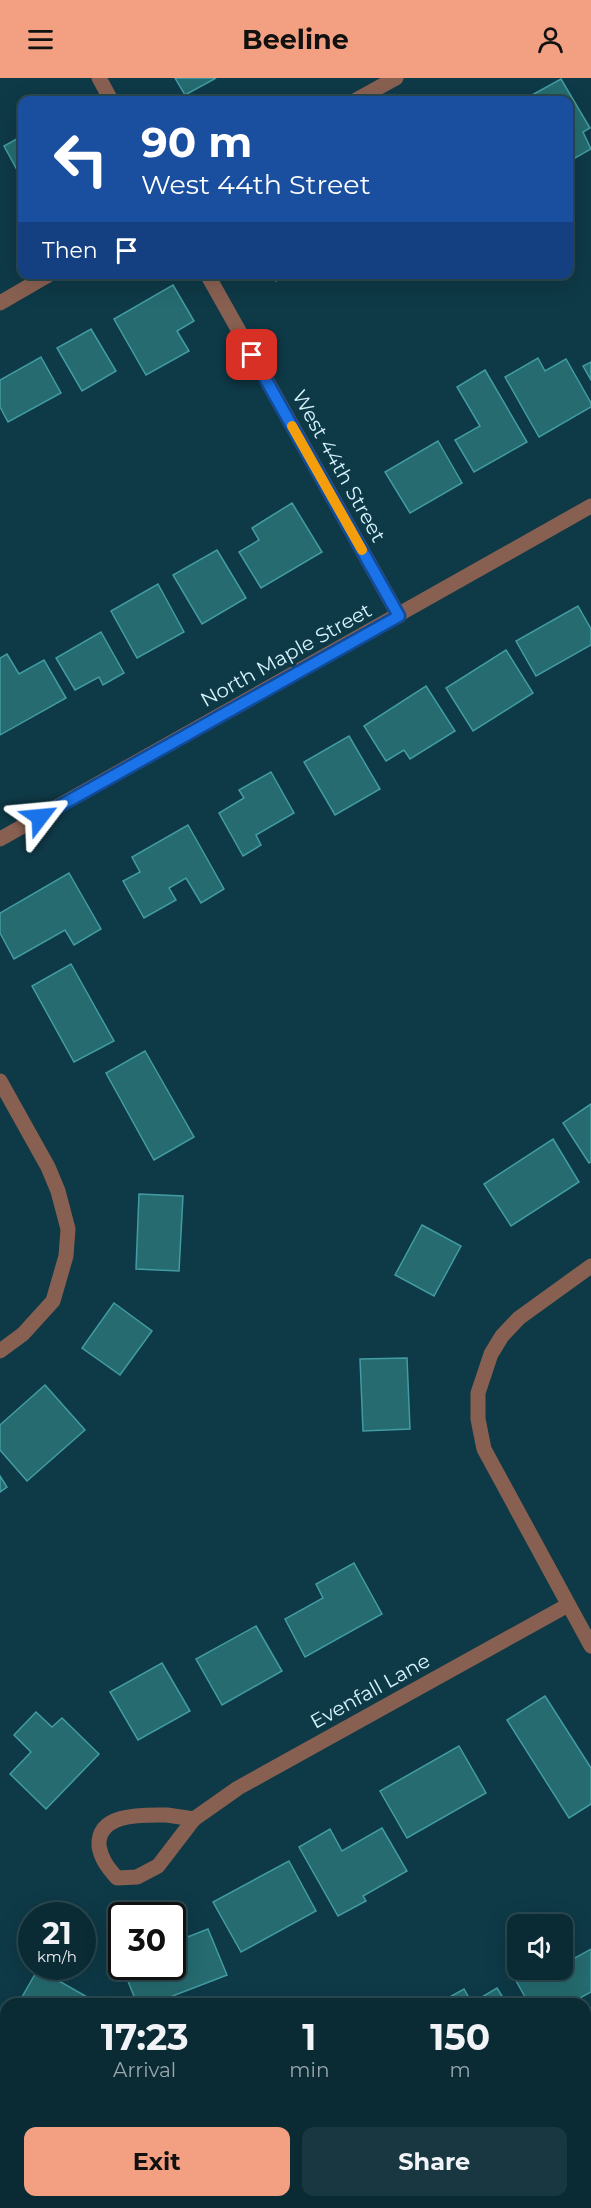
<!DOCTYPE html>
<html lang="en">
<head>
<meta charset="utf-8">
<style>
  :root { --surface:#0a2b34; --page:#183740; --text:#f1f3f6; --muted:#99a7ac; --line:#2a474f; --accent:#f2a081 }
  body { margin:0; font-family:Montserrat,sans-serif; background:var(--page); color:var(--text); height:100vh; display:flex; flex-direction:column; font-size:22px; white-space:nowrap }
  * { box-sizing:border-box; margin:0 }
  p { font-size:20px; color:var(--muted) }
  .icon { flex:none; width:33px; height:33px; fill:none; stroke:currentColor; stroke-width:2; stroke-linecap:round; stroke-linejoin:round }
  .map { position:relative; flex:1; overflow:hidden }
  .panel { position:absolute; left:0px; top:1920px; width:591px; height:210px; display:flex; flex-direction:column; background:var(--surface); border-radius:18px 18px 0 0; box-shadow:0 6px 24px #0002,0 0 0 2px var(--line) }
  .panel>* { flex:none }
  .guide { position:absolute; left:18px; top:18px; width:555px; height:183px; border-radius:12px; box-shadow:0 6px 24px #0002,0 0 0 2px var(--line); background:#1a4fa0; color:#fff; overflow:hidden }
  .controls { position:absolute; left:507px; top:1836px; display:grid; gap:12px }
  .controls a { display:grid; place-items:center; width:66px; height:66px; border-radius:12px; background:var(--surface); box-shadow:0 6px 24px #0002,0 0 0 2px var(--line); font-size:30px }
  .speed { position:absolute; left:18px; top:1824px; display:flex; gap:12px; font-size:30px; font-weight:700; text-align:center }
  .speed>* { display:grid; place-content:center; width:78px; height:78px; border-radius:50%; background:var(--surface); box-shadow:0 6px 24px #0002,0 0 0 2px var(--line); line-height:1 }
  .speed small { font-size:15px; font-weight:400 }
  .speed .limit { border:3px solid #111; border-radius:9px; background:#fff; color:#111 }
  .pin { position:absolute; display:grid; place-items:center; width:51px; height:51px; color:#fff; margin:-26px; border-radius:12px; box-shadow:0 3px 9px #0006 }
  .me { position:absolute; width:66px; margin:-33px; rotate:61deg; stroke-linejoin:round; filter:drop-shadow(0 0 4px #0008) }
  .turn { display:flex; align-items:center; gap:21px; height:126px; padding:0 24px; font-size:27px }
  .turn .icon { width:78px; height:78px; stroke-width:2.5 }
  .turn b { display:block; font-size:42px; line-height:51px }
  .then { display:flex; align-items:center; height:57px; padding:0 24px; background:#0003; gap:12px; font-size:22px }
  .eta { display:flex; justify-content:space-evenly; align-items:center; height:102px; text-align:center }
  .eta b { font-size:36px; font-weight:700; line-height:42px }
  .primary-button { display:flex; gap:12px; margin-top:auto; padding:12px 24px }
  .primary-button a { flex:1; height:69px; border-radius:12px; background:var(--accent); color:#111; font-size:24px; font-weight:700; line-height:69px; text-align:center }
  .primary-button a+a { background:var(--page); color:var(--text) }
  header { display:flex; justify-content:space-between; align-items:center; height:78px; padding:0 24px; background:var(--accent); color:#111; font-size:27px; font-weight:700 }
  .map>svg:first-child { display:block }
</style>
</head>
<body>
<header><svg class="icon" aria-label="menu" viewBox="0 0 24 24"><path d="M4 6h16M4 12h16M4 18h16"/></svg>Beeline<svg class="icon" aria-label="person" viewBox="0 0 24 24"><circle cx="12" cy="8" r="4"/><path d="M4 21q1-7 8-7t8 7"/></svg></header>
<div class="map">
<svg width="591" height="2130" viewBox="0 0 591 2130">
  <rect width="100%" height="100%" fill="#0e3946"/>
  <!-- building -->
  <g fill="#256b6f" stroke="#429ca3" stroke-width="1.5">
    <polygon points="175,0 216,0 185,17"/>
    <polygon points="561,1 590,50 583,54 591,71 568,84 568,22 523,22"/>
    <polygon points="22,58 22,101 4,68"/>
    <polygon points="272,196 287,196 276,203"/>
    <polygon points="173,207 194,243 177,253 189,273 146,297 114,241"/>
    <polygon points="91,251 116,293 82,313 57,270"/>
    <polygon points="41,279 61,315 8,344 0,329 0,302"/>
    <polygon points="538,280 545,293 566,281 591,325 591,329 539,359 505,299"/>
    <polygon points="591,284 591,302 583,288"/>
    <polygon points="485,292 527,364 474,394 455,362 480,348 457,309"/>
    <polygon points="438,363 462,405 410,435 385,394"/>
    <polygon points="292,425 322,474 261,510 239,474 259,462 252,450"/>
    <polygon points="217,472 246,520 202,546 173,497"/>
    <polygon points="158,506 184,554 137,580 111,533"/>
    <polygon points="578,528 591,551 591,567 536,598 516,563"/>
    <polygon points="101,554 124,595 103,607 99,599 75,612 56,580"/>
    <polygon points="506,572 533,615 473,653 446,610"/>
    <polygon points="7,576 19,596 44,582 66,620 0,657 0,580"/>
    <polygon points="426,608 455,653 410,681 404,672 386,683 364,648"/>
    <polygon points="349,658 380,711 335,737 304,684"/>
    <polygon points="271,694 294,735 256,757 261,767 243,778 219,735 244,720 239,712"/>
    <polygon points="188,747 224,811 201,825 186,800 169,810 176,822 144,840 123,803 140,794 132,779"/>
    <polygon points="69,795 101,851 74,867 65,852 14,881 0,855 0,835"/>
    <polygon points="71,886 114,963 74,984 32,908"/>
    <polygon points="145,973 194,1059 154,1082 106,995"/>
    <polygon points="591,1026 591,1084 589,1085 563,1045"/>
    <polygon points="553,1061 579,1104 511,1148 484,1106"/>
    <polygon points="139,1116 183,1118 179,1193 136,1191"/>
    <polygon points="422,1147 461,1168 434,1218 395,1197"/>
    <polygon points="114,1225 152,1253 120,1297 82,1270"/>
    <polygon points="407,1280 410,1351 363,1353 360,1281"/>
    <polygon points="45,1307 85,1352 27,1403 0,1372 0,1347"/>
    <polygon points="0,1398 7,1409 0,1414"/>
    <polygon points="354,1485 382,1536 305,1579 285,1541 323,1520 316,1506"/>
    <polygon points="256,1548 282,1593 222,1627 196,1581"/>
    <polygon points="162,1585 190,1633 138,1662 110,1614"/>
    <polygon points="545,1618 591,1690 591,1726 569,1740 507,1642"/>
    <polygon points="36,1634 52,1649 62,1640 99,1676 46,1731 10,1696 31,1674 14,1657"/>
    <polygon points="459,1668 486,1715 407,1760 380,1713"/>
    <polygon points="382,1750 407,1793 363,1818 366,1823 338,1838 299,1769 330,1751 342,1773"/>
    <polygon points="289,1783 316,1833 241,1874 213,1824"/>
    <polygon points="208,1851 227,1897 152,1926 137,1926 122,1888 172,1888 172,1865"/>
    <polygon points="591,1871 591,1914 569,1926 529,1926 506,1885 518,1878 518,1892 562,1892 562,1877 566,1885"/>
    <polygon points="38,1891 96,1924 95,1926 18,1926"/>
    <polygon points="497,1910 507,1926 437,1926 464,1911 472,1925"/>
    <polygon points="591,2094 591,2130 588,2130 585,2124 585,2097"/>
    <polygon points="143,2124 212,2124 201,2130 146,2130"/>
  </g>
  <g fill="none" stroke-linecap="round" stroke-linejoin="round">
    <!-- minor -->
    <g stroke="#886051" stroke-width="15">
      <polyline points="99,0 111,22"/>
      <polyline points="356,22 396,0"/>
      <polyline points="207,196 399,538"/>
      <polyline points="0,225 50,196"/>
      <polyline points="0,761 591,428"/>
      <polyline points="0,1003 48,1089 58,1113 68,1151 66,1178 53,1223 23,1256 0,1273"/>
      <polyline points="591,1188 519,1240 502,1258 491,1276 478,1315 478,1341 484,1371 591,1568"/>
      <path d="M 167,1737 L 194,1741 L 158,1788 L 137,1799 L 117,1800 C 108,1790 101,1781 99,1768 C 97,1734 145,1737 167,1737 Z"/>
      <polyline points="194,1741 238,1710 568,1527"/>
      <polyline points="585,2025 591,2021"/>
      <polyline points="503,2124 506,2130"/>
      <polyline points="393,2130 404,2124"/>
    </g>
  </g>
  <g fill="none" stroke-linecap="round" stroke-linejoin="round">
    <defs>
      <polyline id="route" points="40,739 399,538 252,277"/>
    </defs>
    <!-- route casing -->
    <use href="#route" stroke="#114b97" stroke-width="15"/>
    <!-- route -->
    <use href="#route" stroke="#1a73e8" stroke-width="10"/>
    <!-- slow -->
    <polyline stroke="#f59e0b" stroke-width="10" points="292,348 362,472"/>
  </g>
  <g text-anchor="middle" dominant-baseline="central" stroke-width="6" stroke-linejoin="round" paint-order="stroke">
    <!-- street labels -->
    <g font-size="20" fill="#d5f3fd" stroke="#0e3946">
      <text transform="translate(339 388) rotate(61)">West 44th Street</text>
      <text transform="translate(286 577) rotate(-29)">North Maple Street</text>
      <text transform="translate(370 1613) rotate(-29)">Evenfall Lane</text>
    </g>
  </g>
</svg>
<div class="controls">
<a><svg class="icon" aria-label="sound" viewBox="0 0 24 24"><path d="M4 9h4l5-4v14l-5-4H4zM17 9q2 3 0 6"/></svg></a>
</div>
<div class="speed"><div>21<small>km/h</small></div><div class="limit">30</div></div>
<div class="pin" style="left:252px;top:277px;background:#d93025"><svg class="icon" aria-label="arrive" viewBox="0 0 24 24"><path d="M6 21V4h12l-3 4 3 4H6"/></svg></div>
<svg class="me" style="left:40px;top:739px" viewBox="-20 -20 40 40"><path d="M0-17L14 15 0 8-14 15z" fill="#1a73e8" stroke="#fff" stroke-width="4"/></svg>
<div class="guide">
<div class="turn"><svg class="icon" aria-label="left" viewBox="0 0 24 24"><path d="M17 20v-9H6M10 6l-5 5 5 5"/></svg><div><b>90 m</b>West 44th Street</div></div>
<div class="then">Then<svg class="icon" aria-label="arrive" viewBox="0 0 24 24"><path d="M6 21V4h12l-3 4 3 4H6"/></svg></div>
</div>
<section class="panel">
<div class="eta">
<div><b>17:23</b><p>Arrival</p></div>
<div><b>1</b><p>min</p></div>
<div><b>150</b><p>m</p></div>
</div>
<div class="primary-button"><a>Exit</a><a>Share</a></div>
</section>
</div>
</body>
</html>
